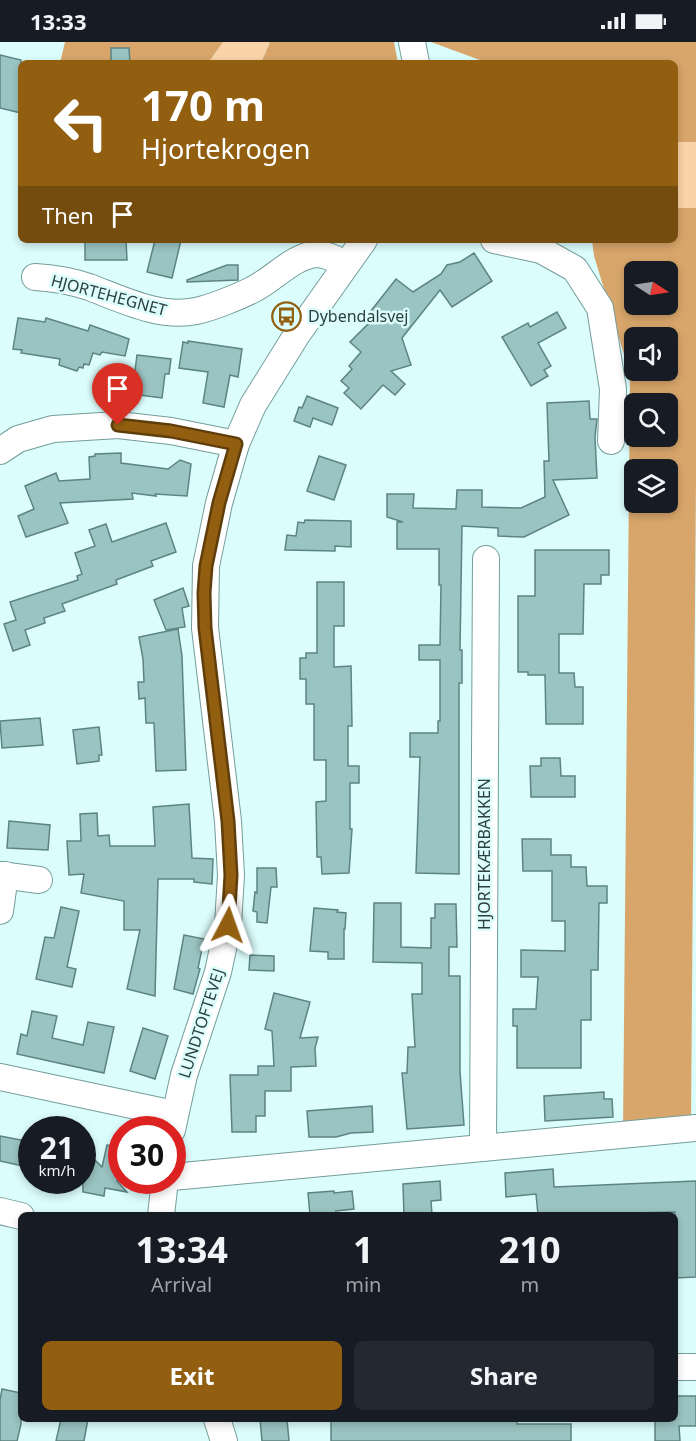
<!DOCTYPE html>
<html lang="en">
<head>
<meta charset="utf-8">
<style>
  :root { --surface:#171b24; --page:#242831; --text:#f1f3f6; --muted:#9ea1a6; --accent:#925f11 }
  body { margin:0; font-family:"Noto Sans",sans-serif; background:var(--page); color:var(--text); height:100vh; display:flex; flex-direction:column; font-size:22px; white-space:nowrap }
  * { box-sizing:border-box; margin:0 }
  p { font-size:20px; color:var(--muted) }
  .icon { flex:none; width:33px; height:33px; fill:none; stroke:currentColor; stroke-width:2; stroke-linecap:round; stroke-linejoin:round }
  .map { position:relative; flex:1; overflow:hidden }
  .side { position:absolute; left:18px; top:1170px; width:660px; height:210px; display:flex; flex-direction:column; background:var(--surface); border-radius:9px; box-shadow:0 3px 9px #0003 }
  .side>* { flex:none }
  .banner { position:absolute; left:18px; top:18px; width:660px; height:183px; border-radius:9px; box-shadow:0 3px 9px #0003; background:#925f11; color:#fff; overflow:hidden }
  .needle { width:39px; rotate:102deg }
  .buttons { position:absolute; left:624px; top:219px; display:grid; gap:12px }
  .buttons a { display:grid; place-items:center; width:54px; height:54px; border-radius:9px; background:var(--surface); box-shadow:0 3px 9px #0003; font-size:30px }
  .speed { position:absolute; left:18px; top:1074px; display:flex; gap:12px; font-size:30px; font-weight:700; text-align:center }
  .speed>* { display:grid; place-content:center; width:78px; height:78px; border-radius:50%; background:var(--surface); box-shadow:0 3px 9px #0003; line-height:1 }
  .speed small { font-size:15px; font-weight:400 }
  .speed .limit { border:9px solid #d22; background:#fff; color:#111 }
  .pin { position:absolute; display:grid; place-items:center; width:51px; height:51px; color:#fff; margin:-62px -26px; border-radius:50% 50% 50% 0; rotate:-45deg; box-shadow:0 0 6px #0007 }
  .pin .icon { rotate:45deg }
  .me { position:absolute; width:66px; margin:-33px; rotate:4deg; stroke-linejoin:round; filter:drop-shadow(0 0 4px #0008) }
  .turn { display:flex; align-items:center; gap:21px; height:126px; padding:0 24px; font-size:27px }
  .turn .icon { width:78px; height:78px; stroke-width:2.5 }
  .turn b { display:block; font-size:42px; line-height:51px }
  .then { display:flex; align-items:center; height:57px; padding:0 24px; background:#0003; gap:12px; font-size:22px }
  .eta { display:flex; justify-content:space-evenly; align-items:center; height:102px; text-align:center }
  .eta b { font-size:36px; font-weight:700; line-height:42px }
  .cta { display:flex; gap:12px; margin-top:auto; padding:12px 24px }
  .cta a { flex:1; height:69px; border-radius:9px; background:var(--accent); color:#fff; font-size:24px; font-weight:700; line-height:69px; text-align:center }
  .cta a+a { background:var(--page); color:var(--text) }
  .status { display:flex; justify-content:space-between; align-items:center; height:42px; padding:0 30px; background:var(--surface); direction:ltr }
  .status svg { height:16px; fill:currentColor }
  .map>svg:first-child { display:block }
</style>
</head>
<body>
<div class="status"><b>13:33</b><svg viewBox="0 0 49 12"><path d="M0 12V9h3v3zM5 12V6h3v6zM10 12V3h3v9zM15 12V0h3v12zM26 1h20v11H26zM47 4h2v5h-2z"/></svg></div>
<div class="map">
<svg width="696" height="1399" viewBox="0 0 696 1399">
  <rect width="100%" height="100%" fill="#dbfdfc"/>
  <!-- green -->
  <g fill="#fad4a9">
    <polygon points="223,0 270,0 261,21 208,21"/>
    <rect x="675" y="100" width="21" height="66"/>
  </g>
  <!-- forest -->
  <g fill="#d8a66b" fill-rule="evenodd">
    <polygon points="65,0 223,0 208,21 130,21 129,6 111,6 111,21 60,21"/>
    <polygon points="270,0 394,0 398,21 261,21"/>
    <polygon points="431,0 696,0 696,100 675,100 675,21 488,21"/>
    <path d="M 675,166 L 696,166 L 696,438 L 691,1078 L 623,1088 L 630,332 L 594,214 L 592,198 L 675,198 ZM 634,230 L 668,230 L 668,262 L 634,262 ZM 634,296 L 668,296 L 668,328 L 634,328 ZM 634,362 L 668,362 L 668,394 L 634,394 ZM 634,428 L 668,428 L 668,460 L 634,460 Z"/>
  </g>
  <!-- building -->
  <g fill="#9ac4c3" stroke="#5c8483" stroke-width="1.5">
    <polygon points="111,6 129,6 130,21 111,21"/>
    <polygon points="0,13 21,18 21,71 0,66"/>
    <polygon points="85,198 126,198 127,218 85,218"/>
    <polygon points="155,198 181,198 172,236 147,230"/>
    <polygon points="474,211 492,239 452,265 440,248 402,296 411,323 391,329 405,342 395,353 383,343 361,367 344,351 349,346 341,339 352,327 349,324 361,310 350,300 372,278 367,274 396,237 413,250 441,232 447,223 460,220"/>
    <polygon points="227,223 238,223 238,238 187,240 187,238"/>
    <polygon points="557,270 566,286 538,301 551,324 544,328 548,334 531,344 502,295 528,281 530,285"/>
    <polygon points="18,276 45,280 46,276 88,289 90,283 129,297 125,314 102,310 100,313 93,311 89,323 84,322 83,326 79,325 77,329 59,323 60,317 21,311 22,308 13,307"/>
    <polygon points="188,299 242,307 238,335 230,333 224,365 203,361 208,330 179,326 183,300 188,301"/>
    <polygon points="137,313 171,317 169,332 165,332 162,356 132,352"/>
    <polygon points="307,354 338,366 332,383 313,376 310,385 294,379 299,365 302,366"/>
    <polygon points="589,359 590,377 597,377 595,395 597,436 553,438 569,473 524,495 498,494 498,486 462,484 460,608 462,608 462,641 459,641 459,832 416,831 420,715 410,715 410,691 438,691 438,679 440,679 440,618 419,618 419,603 440,603 441,543 439,543 439,507 397,507 397,480 403,480 387,475 387,452 414,452 413,466 456,467 457,448 482,448 482,465 521,466 545,455 544,419 549,419 547,361"/>
    <polygon points="121,411 121,421 168,427 180,418 191,422 187,454 155,452 156,454 132,451 133,457 60,461 68,481 26,495 18,474 34,467 25,444 56,431 59,439 90,437 89,415 95,414 95,412"/>
    <polygon points="319,414 346,423 334,458 307,449"/>
    <polygon points="305,478 351,479 351,505 335,504 335,509 285,508 287,493 296,494 298,480 304,481"/>
    <polygon points="166,481 176,510 151,519 153,524 116,538 117,542 62,562 65,569 44,576 45,581 25,588 30,603 13,609 4,582 16,578 10,560 78,538 77,534 82,532 75,511 95,504 89,488 106,482 112,500"/>
    <polygon points="535,508 609,508 609,533 601,533 601,542 584,542 583,592 559,592 559,631 574,631 575,645 583,645 583,682 546,682 545,633 528,633 528,630 518,630 518,554 535,554"/>
    <polygon points="317,540 344,540 344,584 334,584 334,625 351,624 352,684 348,684 348,724 359,724 359,741 350,741 350,787 352,787 349,831 322,832 321,815 317,815 316,760 326,759 326,718 314,718 314,662 306,662 306,637 300,637 300,616 306,616 306,611 317,611"/>
    <polygon points="183,546 189,564 182,566 185,585 166,588 154,558"/>
    <polygon points="178,587 182,614 186,728 156,729 154,681 146,681 145,656 139,657 138,640 144,640 143,617 139,595"/>
    <polygon points="40,676 43,703 2,706 0,679"/>
    <polygon points="99,685 102,713 99,713 99,719 77,722 73,688"/>
    <polygon points="541,716 560,716 561,734 575,734 575,755 531,755 530,724 541,724"/>
    <polygon points="189,762 192,816 213,817 212,842 194,840 194,837 158,837 155,954 127,947 140,888 124,888 124,859 81,851 84,832 69,833 67,799 81,799 80,772 97,771 98,794 109,793 110,804 155,804 153,765"/>
    <polygon points="9,779 50,783 48,808 7,806"/>
    <polygon points="522,797 551,797 551,813 571,813 571,825 586,825 587,844 607,844 607,861 599,861 598,928 591,928 591,978 581,978 581,1026 517,1026 517,984 513,984 513,967 536,967 538,935 521,935 521,908 565,909 565,879 552,879 552,829 523,829"/>
    <polygon points="257,826 276,826 277,845 271,845 267,881 257,880 257,870 253,869 255,850 257,851"/>
    <polygon points="374,861 401,861 401,905 431,906 431,876 435,876 435,862 456,862 457,905 449,905 449,934 460,934 460,1030 464,1083 407,1087 402,1031 407,1031 408,1005 415,1005 412,952 422,952 422,921 373,920"/>
    <polygon points="61,865 79,869 67,925 76,927 72,945 36,937 45,895 54,896"/>
    <polygon points="314,866 338,868 337,870 346,871 345,887 344,887 344,917 328,917 328,910 310,909"/>
    <polygon points="184,893 204,897 198,926 200,927 193,952 174,947"/>
    <polygon points="250,913 274,914 274,929 249,928"/>
    <polygon points="274,951 310,960 300,996 318,995 315,1006 316,1024 291,1025 291,1049 265,1049 265,1074 256,1074 256,1090 232,1090 230,1033 258,1033 258,1024 274,1024 272,989 265,987"/>
    <polygon points="32,969 57,974 52,996 83,1003 88,980 114,985 104,1031 17,1012 21,992 27,994"/>
    <polygon points="143,986 168,994 155,1037 130,1029"/>
    <polygon points="604,1050 604,1057 612,1057 613,1075 545,1079 544,1054"/>
    <polygon points="372,1064 373,1090 351,1091 336,1095 309,1095 307,1069"/>
    <polygon points="0,1094 32,1100 32,1126 0,1119"/>
    <polygon points="107,1103 122,1106 122,1126 120,1125 117,1139 127,1150 105,1146 104,1154 83,1150 82,1105 102,1125"/>
    <polygon points="553,1127 554,1145 696,1139 696,1235 675,1236 675,1170 538,1173 536,1152 506,1155 505,1131"/>
    <polygon points="440,1139 441,1158 431,1159 432,1173 404,1173 403,1142"/>
    <polygon points="334,1149 334,1151 352,1149 354,1167 336,1169 336,1173 310,1173 308,1151"/>
    <polygon points="2,1347 21,1351 21,1382 17,1399 0,1399 0,1358"/>
    <polygon points="675,1354 696,1354 696,1384 679,1384 680,1399 655,1399 655,1377 675,1377"/>
    <polygon points="61,1377 88,1377 84,1399 56,1399"/>
    <polygon points="260,1377 287,1377 289,1399 262,1399"/>
    <polygon points="331,1377 517,1377 517,1382 571,1382 571,1399 331,1399"/>
  </g>
  <g fill="none" stroke-linecap="round" stroke-linejoin="round">
    <defs>
      <g id="minor">
        <polyline points="412,0 416,21"/>
        <polyline points="494,198 541,208 575,227 600,266 613,347 611,399"/>
        <path d="M 35,235 C 53,236 71,239 89,245 C 121,257 161,277 196,269 C 211,266 238,255 252,248 C 273,238 293,214 316,212 C 328,212 337,218 346,223"/>
        <polyline points="0,409 18,397 53,387 118,383 171,389 236,402"/>
        <polyline points="0,833 39,838"/>
        <polyline points="0,869 5,833"/>
        <polyline points="0,1035 174,1072"/>
        <polyline points="172,1088 184,1033 218,930 228,883 231,833 228,779 205,586 206,524 219,461 236,402 253,363 296,294 364,198"/>
        <polyline points="483,1106 486,517"/>
        <polyline points="172,1135 696,1086"/>
        <polyline points="0,1169 21,1174"/>
        <polyline points="161,1173 165,1138"/>
        <polyline points="675,1325 696,1325"/>
        <polyline points="217,1377 224,1399"/>
      </g>
    </defs>
    <!-- minor casing -->
    <use href="#minor" stroke="#749d9c" stroke-width="28"/>
    <!-- minor -->
    <use href="#minor" stroke="#fff" stroke-width="26"/>
  </g>
  <g fill="none" stroke-linecap="round" stroke-linejoin="round">
    <defs>
      <polyline id="route" points="118,383 171,389 236,402 219,461 206,524 204,551 205,586 228,779 231,833 228,883"/>
    </defs>
    <!-- route casing -->
    <use href="#route" stroke="#5f3e0b" stroke-width="15"/>
    <!-- route -->
    <use href="#route" stroke="#925f11" stroke-width="10"/>
  </g>
  <!-- icons -->
  <defs>
    <symbol id="bus-ring" viewBox="-11 -11 22 22"><circle r="9.5" fill="#dbfdfc" stroke="#925f11" stroke-width="1.5"/><path d="M-5-6H5V4H4V6H2V4H-2V6H-4V4H-5ZM-3.5-4V0h7V-4ZM-3.5 1.2v1.5H-2V1.2ZM2 1.2v1.5H3.5V1.2Z" fill="#925f11"/></symbol>
  </defs>
  <g fill-rule="evenodd">
    <use href="#bus-ring" x="270" y="258" width="33" height="33"/>
  </g>
  <g text-anchor="middle" dominant-baseline="central" stroke-width="5" stroke-linejoin="round" paint-order="stroke">
    <!-- street labels -->
    <g font-size="16" fill="#2e3f3f" stroke="#dbfdfc">
      <text transform="translate(109 253) rotate(15)">HJORTEHEGNET</text>
      <text transform="translate(484 812) rotate(-90)">HJORTEKÆRBAKKEN</text>
      <text transform="translate(201 981) rotate(-72)">LUNDTOFTEVEJ</text>
    </g>
    <!-- poi labels -->
    <g font-size="16" fill="#2e3f3f" stroke="#dbfdfc" text-anchor="start">
      <text x="308" y="274">Dybendalsvej</text>
    </g>
  </g>
</svg>
<div class="buttons">
<a><svg class="needle" viewBox="-14 -14 28 28"><path d="M0-13l5 13h-10z" fill="#e53935"/><path d="M0 13l5-13h-10z" fill="#9ea1a6"/></svg></a>
<a><svg class="icon" aria-label="sound" viewBox="0 0 24 24"><path d="M4 9h4l5-4v14l-5-4H4zM17 9q2 3 0 6"/></svg></a>
<a><svg class="icon" aria-label="search" viewBox="0 0 24 24"><circle cx="10" cy="10" r="6"/><path d="M15 15l6 6"/></svg></a>
<a><svg class="icon" aria-label="layers" viewBox="0 0 24 24"><path d="M12 4l9 5-9 5-9-5zM3 14l9 5 9-5"/></svg></a>
</div>
<div class="speed"><div>21<small>km/h</small></div><div class="limit">30</div></div>
<div class="pin" style="left:118px;top:383px;background:#d93025"><svg class="icon" aria-label="arrive" viewBox="0 0 24 24"><path d="M6 21V4h12l-3 4 3 4H6"/></svg></div>
<svg class="me" style="left:228px;top:883px" viewBox="-20 -20 40 40"><path d="M0-17L14 15 0 8-14 15z" fill="#925f11" stroke="#fff" stroke-width="4"/></svg>
<div class="banner">
<div class="turn"><svg class="icon" aria-label="left" viewBox="0 0 24 24"><path d="M17 20v-9H6M10 6l-5 5 5 5"/></svg><div><b>170 m</b>Hjortekrogen</div></div>
<div class="then">Then<svg class="icon" aria-label="arrive" viewBox="0 0 24 24"><path d="M6 21V4h12l-3 4 3 4H6"/></svg></div>
</div>
<section class="side">
<div class="eta">
<div><b>13:34</b><p>Arrival</p></div>
<div><b>1</b><p>min</p></div>
<div><b>210</b><p>m</p></div>
</div>
<div class="cta"><a>Exit</a><a>Share</a></div>
</section>
</div>
</body>
</html>
